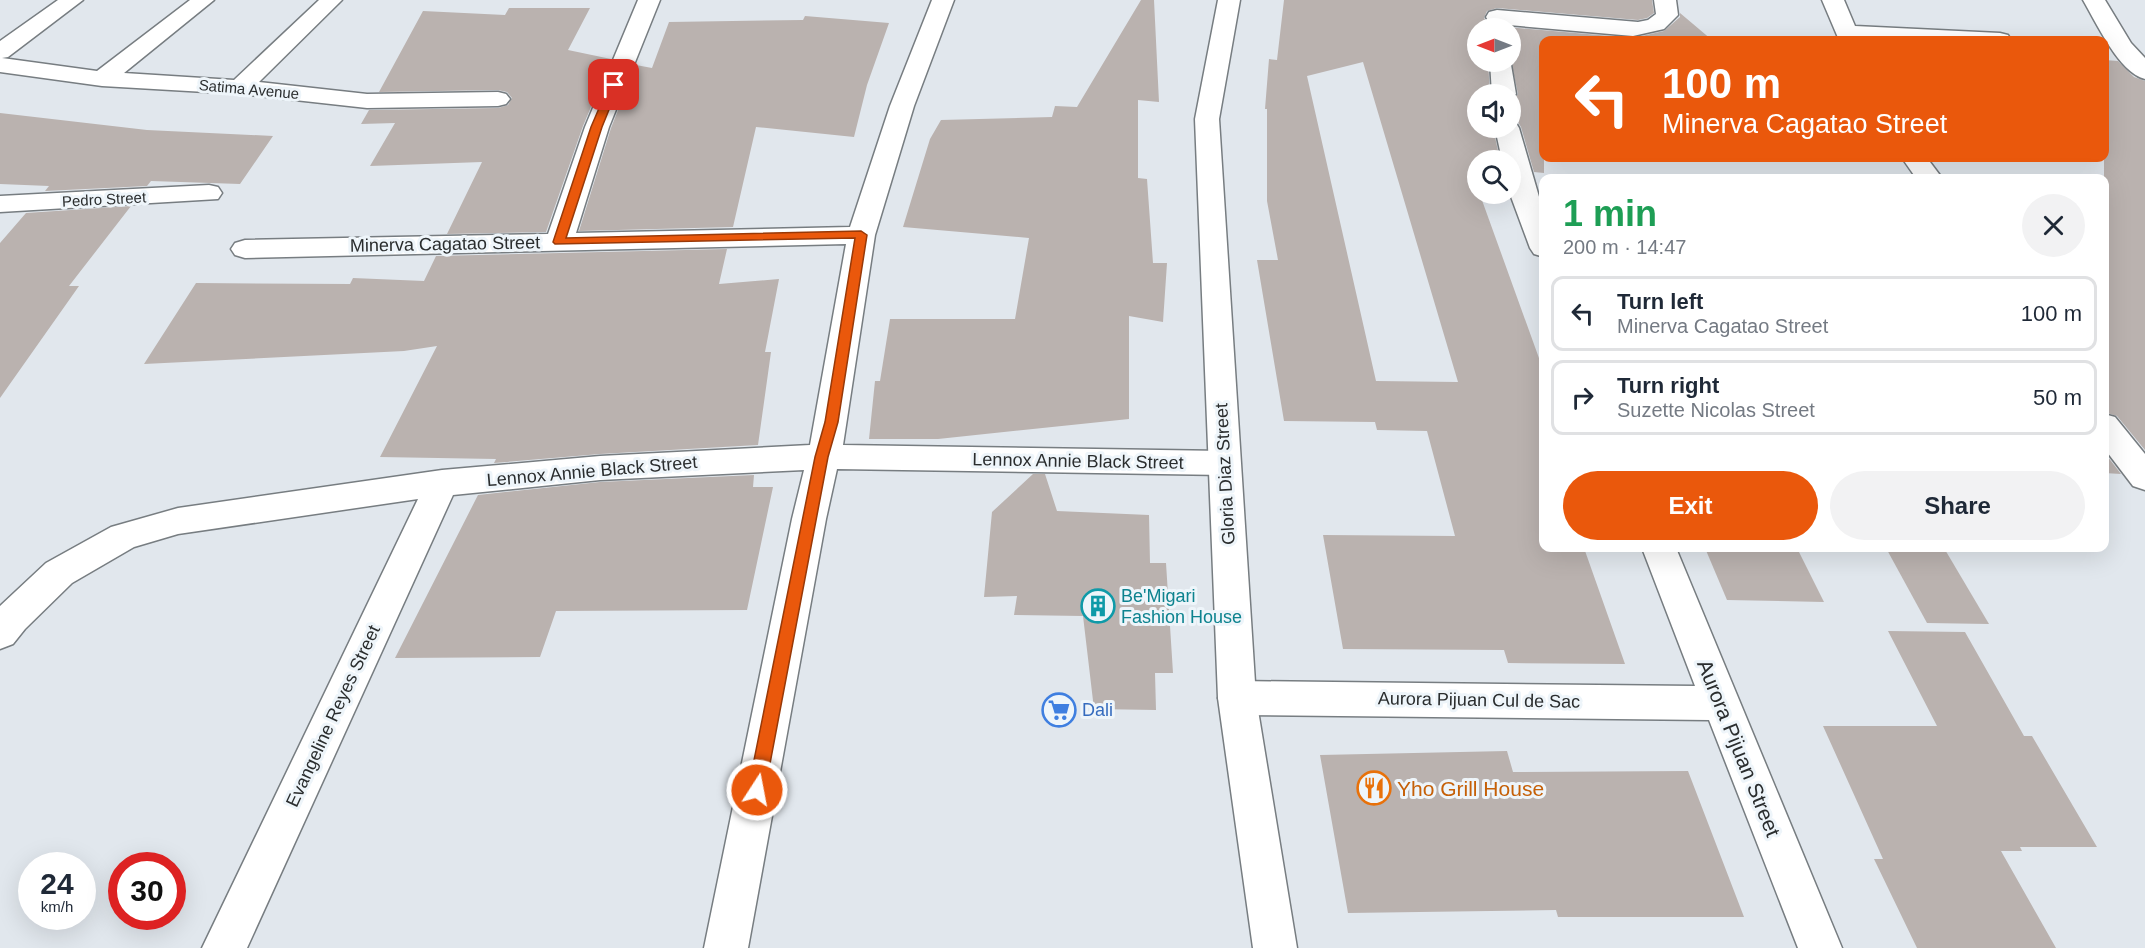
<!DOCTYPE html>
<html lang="en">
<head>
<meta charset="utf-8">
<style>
  :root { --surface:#fff; --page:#f2f2f3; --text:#1f2937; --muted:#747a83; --line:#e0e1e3; --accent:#ea580c }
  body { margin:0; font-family:Arial,sans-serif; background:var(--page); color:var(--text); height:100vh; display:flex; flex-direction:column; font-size:22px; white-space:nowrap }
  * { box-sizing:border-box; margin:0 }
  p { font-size:20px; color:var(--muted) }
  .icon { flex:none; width:33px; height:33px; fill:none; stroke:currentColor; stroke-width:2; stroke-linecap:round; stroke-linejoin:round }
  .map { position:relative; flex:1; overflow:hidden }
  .drawer { position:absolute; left:1539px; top:174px; width:570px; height:378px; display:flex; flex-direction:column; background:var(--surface); border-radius:12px; box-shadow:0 6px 24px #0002 }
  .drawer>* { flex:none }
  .banner { position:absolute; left:1539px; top:36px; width:570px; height:126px; border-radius:12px; box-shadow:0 6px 24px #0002; background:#ea580c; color:#fff; overflow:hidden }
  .needle { width:39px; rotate:270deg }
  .fabs { position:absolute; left:1467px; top:18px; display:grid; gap:12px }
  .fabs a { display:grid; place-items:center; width:54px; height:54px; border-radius:50%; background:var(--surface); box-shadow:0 6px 24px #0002; font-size:30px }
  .speed { position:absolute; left:18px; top:852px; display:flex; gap:12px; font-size:30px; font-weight:700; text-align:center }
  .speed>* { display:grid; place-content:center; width:78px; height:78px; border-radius:50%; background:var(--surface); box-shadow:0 6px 24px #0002; line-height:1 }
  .speed small { font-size:15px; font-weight:400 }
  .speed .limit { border:9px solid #d22; background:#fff; color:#111 }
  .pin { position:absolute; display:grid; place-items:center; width:51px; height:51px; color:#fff; margin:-26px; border-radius:12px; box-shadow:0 3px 9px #0006 }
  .me { position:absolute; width:66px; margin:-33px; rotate:11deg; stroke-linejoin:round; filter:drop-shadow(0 0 4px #0008) }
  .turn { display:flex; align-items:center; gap:21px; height:126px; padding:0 24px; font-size:27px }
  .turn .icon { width:78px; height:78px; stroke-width:2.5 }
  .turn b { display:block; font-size:42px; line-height:51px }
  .round { display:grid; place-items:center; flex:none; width:63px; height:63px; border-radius:32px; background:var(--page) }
  .summary { display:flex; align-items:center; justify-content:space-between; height:102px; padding:0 24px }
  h1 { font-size:36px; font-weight:600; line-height:45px; color:#1e9e55 }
  .cta { display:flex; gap:12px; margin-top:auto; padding:12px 24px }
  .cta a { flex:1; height:69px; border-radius:36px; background:var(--accent); color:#fff; font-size:24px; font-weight:600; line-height:69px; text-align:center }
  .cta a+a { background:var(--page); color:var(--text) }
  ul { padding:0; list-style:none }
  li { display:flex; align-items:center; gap:18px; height:75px; margin:0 12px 9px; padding:0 12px; border:3px solid var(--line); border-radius:12px }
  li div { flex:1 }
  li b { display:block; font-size:22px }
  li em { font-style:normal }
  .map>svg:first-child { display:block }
</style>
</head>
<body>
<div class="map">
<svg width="2145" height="948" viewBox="0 0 2145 948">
  <rect width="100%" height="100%" fill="#e1e7ed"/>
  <!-- building -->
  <g fill="#bab2af" fill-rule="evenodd">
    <polygon points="1141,0 1154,0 1159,102 1138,100 1138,178 1147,179 1153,263 1167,263 1163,322 1129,316 1129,419 938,439 869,439 875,381 880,381 890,319 1015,319 1029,238 903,227 930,139 941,120 1052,117 1055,106 1077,107"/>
    <path d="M 1284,0 L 1652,0 L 1654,13 L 1647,18 L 1638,20 L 1497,8 L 1487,11 L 1484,18 L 1488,24 L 1496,26 L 1633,38 L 1664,31 L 1680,17 L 1680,13 L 1712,40 L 1544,40 L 1544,173 L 1534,172 L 1521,127 L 1518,122 L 1510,120 L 1510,102 L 1518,94 L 1510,57 L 1510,28 L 1478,28 L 1478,62 L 1488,62 L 1490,94 L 1478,94 L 1478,128 L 1493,128 L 1500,160 L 1478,160 L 1478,168 L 1470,167 L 1544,372 L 1544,548 L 1584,548 L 1625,664 L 1508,663 L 1504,650 L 1343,649 L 1323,535 L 1455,536 L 1427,431 L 1377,430 L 1375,422 L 1284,421 L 1257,260 L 1278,260 L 1267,201 L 1267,109 L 1265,109 L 1269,59 L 1277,60 ZM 1363,62 L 1458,382 L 1376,381 L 1307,76 Z"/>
    <polygon points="509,8 590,8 568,50 611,59 583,126 546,232 447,234 482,162 370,166 395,123 361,124 369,110 498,108 508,105 512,98 507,92 498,90 379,92 423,11 505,15"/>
    <polygon points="805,16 889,23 867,85 854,137 756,127 733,227 579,231 611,128 636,65 652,68 669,22 803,20"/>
    <polygon points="2104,60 2118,61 2134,77 2145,81 2145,450 2117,416 2104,412"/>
    <polygon points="0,113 147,130 273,136 240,184 151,181 147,186 45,191 49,186 0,184"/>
    <polygon points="131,206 69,286 79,286 0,398 0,243 26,213"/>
    <polygon points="727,249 719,284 779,279 765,352 771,352 758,445 600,454 494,463 496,459 380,457 437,346 404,351 144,364 196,283 350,284 353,278 424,281 436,256"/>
    <polygon points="2104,452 2121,474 2104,473"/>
    <polygon points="1033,474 1045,474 1057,511 1149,515 1150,563 1166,563 1173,673 1155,673 1156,710 1094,709 1083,616 1014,615 1017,596 984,597 992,512"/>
    <polygon points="754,475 753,487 773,487 747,610 556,611 540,657 395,658 478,495 600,482"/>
    <polygon points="1705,548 1797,548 1824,602 1727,600"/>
    <polygon points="1886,548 1944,548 1989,624 1927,623"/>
    <polygon points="1888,631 1965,632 2024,736 2032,736 2097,847 2020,847 2022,851 2001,851 2056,948 1917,948 1874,859 1883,859 1823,726 1937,726"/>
    <polygon points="1507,751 1513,772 1688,771 1744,917 1558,917 1556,910 1348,913 1320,755"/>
  </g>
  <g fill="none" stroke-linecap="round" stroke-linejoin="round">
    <defs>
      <g id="minor">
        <polygon points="58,0 83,0 8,57 2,58 97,71 190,0 214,0 124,73 234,80 319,0 342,0 259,82 367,94 498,92 506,94 510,99 506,104 498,106 367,108 240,94 102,86 0,72 0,41"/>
        <polygon points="638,0 660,0 609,127 576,233 850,227 890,106 932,0 954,0 914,106 875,235 843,445 1224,451 1236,454 1240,463 1236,472 1224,475 837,469 826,519 748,948 704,948 792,519 804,470 600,480 453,495 247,948 202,948 418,499 178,534 134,547 72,583 25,629 13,644 0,649 0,606 46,563 111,527 178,508 442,470 600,456 810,445 846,244 245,258 235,255 231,249 235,243 245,240 548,234 585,127"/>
        <polygon points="1654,0 1676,0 1678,15 1664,29 1633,36 1497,24 1489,22 1486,17 1489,12 1497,10 1638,22 1648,20 1656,14"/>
        <polygon points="1822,0 1844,0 1855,26 2000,33 2008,35 2011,40 1839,40"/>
        <path d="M 2083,0 L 2105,0 L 2131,43 L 2145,58 L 2145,79 C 2119,73 2096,22 2083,0 Z"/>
        <polygon points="1510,59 1516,94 1510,100 1510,94 1492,94 1490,62 1510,62"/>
        <polygon points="1510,122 1516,123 1519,128 1544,214 1544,257 1534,254 1530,248 1510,194 1510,160 1502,160 1495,128 1510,128"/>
        <polygon points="1902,158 1927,158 1942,178 1916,178"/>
        <polygon points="209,185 218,187 222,193 218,199 0,212 0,196"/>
        <polygon points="2104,414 2115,417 2145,454 2145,490 2133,486 2104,448"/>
        <polygon points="1642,548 1676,548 1842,948 1798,948 1709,720 1237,715 1223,710 1218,698 1223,686 1237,681 1695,686"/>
      </g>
      <polygon id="tertiary" points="1218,0 1240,0 1219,119 1256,698 1297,948 1253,948 1218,698 1195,119"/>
    </defs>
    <!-- minor casing -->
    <use href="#minor" stroke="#777d81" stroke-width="3"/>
    <!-- tertiary casing -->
    <use href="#tertiary" stroke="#777d81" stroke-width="3"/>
    <!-- minor -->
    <use href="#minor" fill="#fff" fill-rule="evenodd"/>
    <!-- tertiary -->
    <use href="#tertiary" fill="#fff" fill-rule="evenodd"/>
  </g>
  <!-- route -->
  <polygon fill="#ea580c" stroke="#983908" stroke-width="1.5" points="614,82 619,85 602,127 566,238 861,231 867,235 838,422 828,457 765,790 763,796 757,798 751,796 748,790 815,457 825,422 855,238 555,244 553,242 591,127 609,85"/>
  <!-- icons -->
  <defs>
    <symbol id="building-ring" viewBox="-11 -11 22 22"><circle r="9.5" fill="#eef5fa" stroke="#0f9aa8" stroke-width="1.5"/><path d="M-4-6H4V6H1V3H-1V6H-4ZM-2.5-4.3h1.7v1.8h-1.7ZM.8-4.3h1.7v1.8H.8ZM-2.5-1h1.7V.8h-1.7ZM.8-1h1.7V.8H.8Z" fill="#0f9aa8"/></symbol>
    <symbol id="supermarket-ring" viewBox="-11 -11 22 22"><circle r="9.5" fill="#eef5fa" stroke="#3f7fe0" stroke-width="1.5"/><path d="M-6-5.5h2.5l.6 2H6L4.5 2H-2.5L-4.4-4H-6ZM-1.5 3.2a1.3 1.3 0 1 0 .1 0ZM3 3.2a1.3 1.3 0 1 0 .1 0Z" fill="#3f7fe0"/></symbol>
    <symbol id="restaurant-ring" viewBox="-11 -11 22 22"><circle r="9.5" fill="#eef5fa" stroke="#e8710a" stroke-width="1.5"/><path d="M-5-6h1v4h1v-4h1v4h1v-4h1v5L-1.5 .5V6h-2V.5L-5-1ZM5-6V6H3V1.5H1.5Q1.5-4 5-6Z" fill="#e8710a"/></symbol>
  </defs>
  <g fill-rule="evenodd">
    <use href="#building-ring" x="1079" y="587" width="38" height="38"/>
    <use href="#supermarket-ring" x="1040" y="691" width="38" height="38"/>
    <use href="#restaurant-ring" x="1355" y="769" width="38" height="38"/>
  </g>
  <g text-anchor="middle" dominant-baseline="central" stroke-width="6" stroke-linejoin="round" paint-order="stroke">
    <!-- far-street labels -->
    <g font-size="15" fill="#2a2d2e" stroke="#eef5fa">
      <text transform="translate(249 89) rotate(5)">Satima Avenue</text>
      <text transform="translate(104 199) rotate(-3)">Pedro Street</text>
    </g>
    <!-- street labels -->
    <g font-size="18" fill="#2a2d2e" stroke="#eef5fa">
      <text transform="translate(445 244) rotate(-1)">Minerva Cagatao Street</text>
      <text transform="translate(1078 461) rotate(1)">Lennox Annie Black Street</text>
      <text transform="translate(592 471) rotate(-5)">Lennox Annie Black Street</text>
      <text transform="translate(1225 474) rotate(-93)">Gloria Diaz Street</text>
      <text transform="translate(1479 700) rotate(1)">Aurora Pijuan Cul de Sac</text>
      <text transform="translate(333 716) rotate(-65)">Evangeline Reyes Street</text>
    </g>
    <!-- culture labels -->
    <g font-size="18" fill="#0d838f" stroke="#eef5fa" text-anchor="start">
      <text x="1121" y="596">Be'Migari<tspan x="1121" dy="21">Fashion House</tspan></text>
    </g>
    <!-- shop labels -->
    <g font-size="18" fill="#366cbe" stroke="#eef5fa" text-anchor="start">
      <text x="1082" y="710">Dali</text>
    </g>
    <!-- near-street labels -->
    <g font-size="21" fill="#2a2d2e" stroke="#eef5fa">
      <text transform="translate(1739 748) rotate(68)">Aurora Pijuan Street</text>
    </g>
    <!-- near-food labels -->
    <g font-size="21" fill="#c56008" stroke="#eef5fa" text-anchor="start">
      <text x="1397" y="788">Yho Grill House</text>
    </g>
  </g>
</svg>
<div class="fabs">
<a><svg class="needle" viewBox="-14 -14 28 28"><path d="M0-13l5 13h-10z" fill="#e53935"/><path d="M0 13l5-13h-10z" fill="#747a83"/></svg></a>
<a><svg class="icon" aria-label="sound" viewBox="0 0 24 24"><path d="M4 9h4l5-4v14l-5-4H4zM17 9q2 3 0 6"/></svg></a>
<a><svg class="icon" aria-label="search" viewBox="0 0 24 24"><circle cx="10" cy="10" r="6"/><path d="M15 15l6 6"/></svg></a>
</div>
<div class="speed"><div>24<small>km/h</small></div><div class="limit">30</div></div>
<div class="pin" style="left:614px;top:85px;background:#d93025"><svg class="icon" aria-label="arrive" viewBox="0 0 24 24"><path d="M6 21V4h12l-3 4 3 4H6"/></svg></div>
<svg class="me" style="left:757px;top:790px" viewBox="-20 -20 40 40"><circle r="17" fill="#ea580c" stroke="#fff" stroke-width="3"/><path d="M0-11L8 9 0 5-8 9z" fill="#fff"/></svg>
<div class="banner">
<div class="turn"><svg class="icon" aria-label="left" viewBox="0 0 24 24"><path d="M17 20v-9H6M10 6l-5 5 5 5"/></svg><div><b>100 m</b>Minerva Cagatao Street</div></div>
</div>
<section class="drawer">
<div class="summary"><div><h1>1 min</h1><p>200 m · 14:47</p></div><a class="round"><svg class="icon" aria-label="close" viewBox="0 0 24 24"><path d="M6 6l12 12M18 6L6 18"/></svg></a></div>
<ul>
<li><svg class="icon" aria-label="left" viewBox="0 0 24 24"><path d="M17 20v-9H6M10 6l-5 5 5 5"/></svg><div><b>Turn left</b><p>Minerva Cagatao Street</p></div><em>100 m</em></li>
<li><svg class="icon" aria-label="right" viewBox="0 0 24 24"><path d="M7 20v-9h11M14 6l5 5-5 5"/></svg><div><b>Turn right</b><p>Suzette Nicolas Street</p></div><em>50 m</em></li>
</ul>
<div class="cta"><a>Exit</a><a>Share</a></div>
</section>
</div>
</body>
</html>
